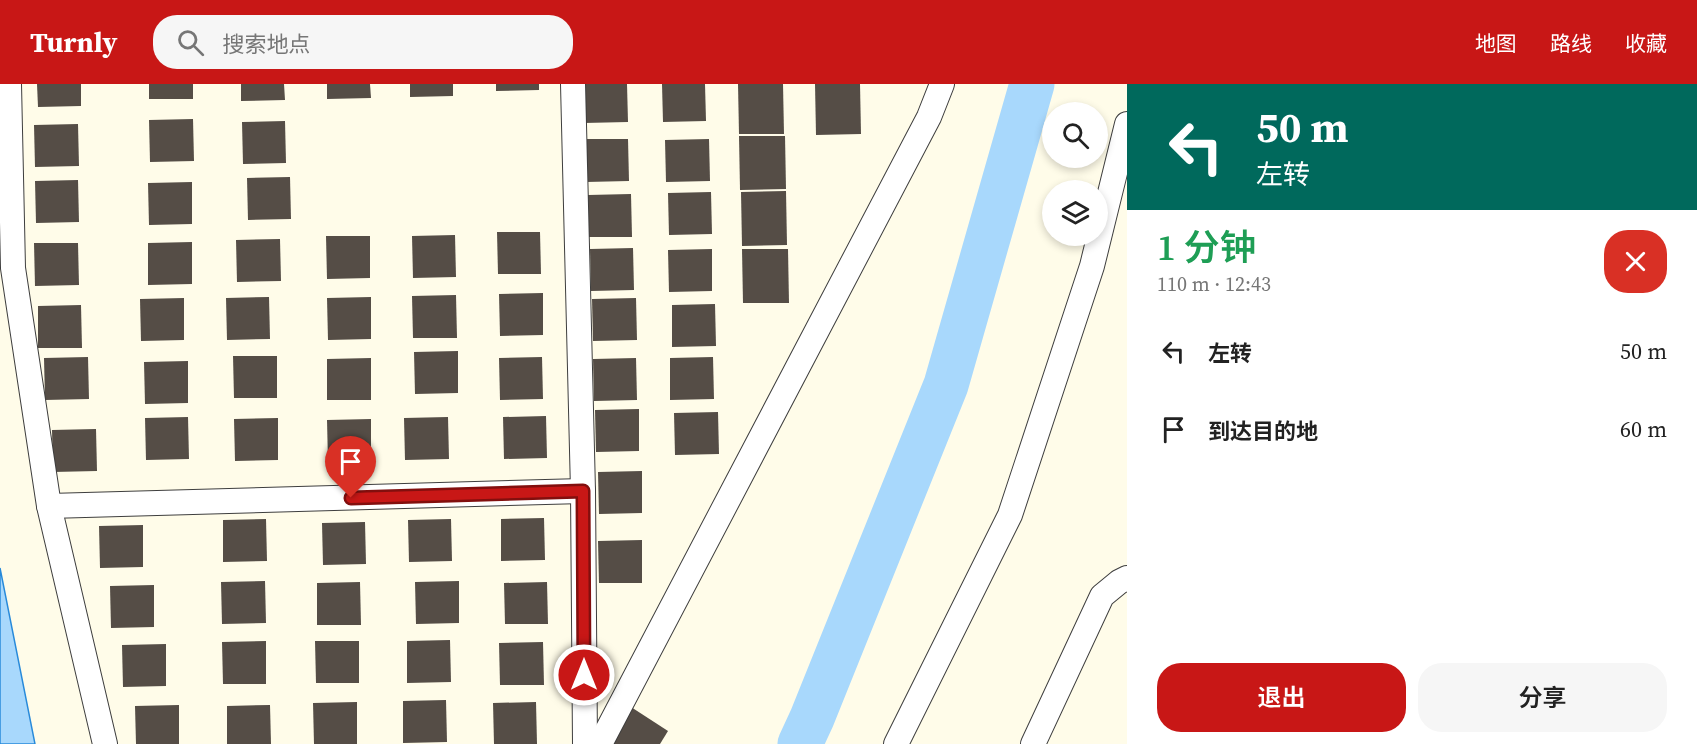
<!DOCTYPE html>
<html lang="zh">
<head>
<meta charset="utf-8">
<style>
  :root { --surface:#fff; --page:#f6f6f6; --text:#222; --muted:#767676; --accent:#c81716 }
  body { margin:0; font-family:"Source Serif 4","Noto Sans SC",serif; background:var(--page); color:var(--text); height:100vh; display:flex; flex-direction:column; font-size:22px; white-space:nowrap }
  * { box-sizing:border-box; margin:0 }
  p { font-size:20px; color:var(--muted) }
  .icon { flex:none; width:33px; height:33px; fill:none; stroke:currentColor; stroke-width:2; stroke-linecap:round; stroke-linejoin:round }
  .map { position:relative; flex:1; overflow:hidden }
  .sheet { display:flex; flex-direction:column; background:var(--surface); width:570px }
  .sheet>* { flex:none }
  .guide { background:#00695c; color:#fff; overflow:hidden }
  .tools { position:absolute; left:1042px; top:18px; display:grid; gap:12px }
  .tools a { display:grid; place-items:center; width:66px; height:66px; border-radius:50%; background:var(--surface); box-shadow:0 3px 9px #0003; font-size:30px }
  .pin { position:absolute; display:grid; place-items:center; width:51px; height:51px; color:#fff; margin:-62px -26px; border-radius:50% 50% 50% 0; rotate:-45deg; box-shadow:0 0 6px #0007 }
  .pin .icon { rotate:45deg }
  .me { position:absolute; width:66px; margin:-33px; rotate:0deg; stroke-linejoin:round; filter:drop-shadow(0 0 4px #0008) }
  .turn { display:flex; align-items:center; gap:21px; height:126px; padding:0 30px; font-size:27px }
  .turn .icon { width:78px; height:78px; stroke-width:2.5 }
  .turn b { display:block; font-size:42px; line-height:51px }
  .round { display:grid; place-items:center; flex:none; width:63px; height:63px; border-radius:24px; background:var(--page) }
  .headline { display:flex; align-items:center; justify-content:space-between; height:102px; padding:0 30px }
  h1 { font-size:36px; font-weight:600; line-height:45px; color:#1e9e55 }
  .action { display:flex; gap:12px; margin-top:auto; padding:12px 30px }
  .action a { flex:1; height:69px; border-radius:24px; background:var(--accent); color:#fff; font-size:24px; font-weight:600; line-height:69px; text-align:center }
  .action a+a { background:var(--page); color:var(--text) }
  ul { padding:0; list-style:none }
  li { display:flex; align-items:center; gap:18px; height:78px; padding:0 30px }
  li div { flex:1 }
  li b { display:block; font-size:22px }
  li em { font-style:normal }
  header { display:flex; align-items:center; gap:36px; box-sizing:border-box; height:84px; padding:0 30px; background:var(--accent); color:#fff }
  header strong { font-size:28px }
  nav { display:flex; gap:33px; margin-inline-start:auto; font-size:21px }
  .search { width:420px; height:54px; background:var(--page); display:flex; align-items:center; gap:15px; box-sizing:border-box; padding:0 21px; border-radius:24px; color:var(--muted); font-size:22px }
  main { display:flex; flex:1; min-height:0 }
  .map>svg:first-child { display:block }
</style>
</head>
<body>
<header>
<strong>Turnly</strong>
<div class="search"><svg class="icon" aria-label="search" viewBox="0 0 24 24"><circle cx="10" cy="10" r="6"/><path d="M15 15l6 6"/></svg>搜索地点</div>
<nav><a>地图</a><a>路线</a><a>收藏</a></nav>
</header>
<main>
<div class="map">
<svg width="1127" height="660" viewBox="0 0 1127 660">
  <rect width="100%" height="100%" fill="#fffce9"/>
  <!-- water -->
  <polygon fill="#a8d8fc" stroke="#288ada" stroke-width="1.5" points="0,484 35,660 0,660"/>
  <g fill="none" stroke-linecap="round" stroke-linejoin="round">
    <!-- river -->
    <polyline stroke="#a8d8fc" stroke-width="45" points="800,660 812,634 946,301 1032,0"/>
  </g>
  <!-- building -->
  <g fill="#554d46">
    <polygon points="37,0 81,0 81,22 38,23"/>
    <rect x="149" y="0" width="44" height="15"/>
    <polygon points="241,0 284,0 285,16 241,17"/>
    <polygon points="327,0 370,0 371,14 327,15"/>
    <polygon points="410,0 453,0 453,12 410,13"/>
    <polygon points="496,0 539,0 539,6 496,7"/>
    <polygon points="584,0 627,0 628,38 584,39"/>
    <polygon points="662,0 705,0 706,37 663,38"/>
    <polygon points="738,0 783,0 784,50 739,50"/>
    <polygon points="815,0 860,0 861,50 816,51"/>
    <polygon points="193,35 194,77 150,78 149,36"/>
    <polygon points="285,37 286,79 243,80 242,38"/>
    <polygon points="78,40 79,82 35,83 34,41"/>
    <polygon points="739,52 785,52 786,105 740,106"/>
    <polygon points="585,55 628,55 629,97 586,98"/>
    <polygon points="709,55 710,97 666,98 665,56"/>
    <polygon points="290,93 291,135 248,136 247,94"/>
    <polygon points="78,96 79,138 36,139 35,97"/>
    <polygon points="192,98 192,140 149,141 148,99"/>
    <polygon points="786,107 787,161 742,162 741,108"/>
    <polygon points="711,108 712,150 669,151 668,109"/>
    <polygon points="631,110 632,153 589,153 588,111"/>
    <polygon points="497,148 540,148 541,190 498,190"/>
    <polygon points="455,151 456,193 413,194 412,152"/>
    <polygon points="326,152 370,152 370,194 327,195"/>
    <polygon points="280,155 281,197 237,198 236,156"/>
    <polygon points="192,158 192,200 148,201 148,159"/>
    <polygon points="34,159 78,159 79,201 35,202"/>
    <polygon points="633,164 634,206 591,207 590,165"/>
    <polygon points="712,165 712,207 669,208 668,166"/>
    <polygon points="742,165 788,165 789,219 743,219"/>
    <polygon points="543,209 543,251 500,252 499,210"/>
    <polygon points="456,211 457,254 413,254 412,212"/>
    <polygon points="269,213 270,255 227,256 226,214"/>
    <polygon points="371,213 371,255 328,256 327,214"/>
    <polygon points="184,214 184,256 141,257 140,215"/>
    <polygon points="636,214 637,256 593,257 592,215"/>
    <polygon points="715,220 716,262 672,263 672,221"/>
    <polygon points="81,221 82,264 38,264 38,222"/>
    <polygon points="458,267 458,309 415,310 414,268"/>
    <polygon points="233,272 277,272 277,314 234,314"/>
    <polygon points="88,273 89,315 45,316 44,274"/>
    <polygon points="542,273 543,315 500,316 499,274"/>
    <polygon points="713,273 714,315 670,316 670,274"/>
    <polygon points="371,274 371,316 327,316 327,275"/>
    <polygon points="636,274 637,316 594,317 593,275"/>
    <polygon points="188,277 188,319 145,320 144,278"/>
    <polygon points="639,325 639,367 596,368 595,326"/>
    <polygon points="718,328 719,370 675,371 674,329"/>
    <polygon points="546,332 547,374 504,375 503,333"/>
    <polygon points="188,333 189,375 146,376 145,334"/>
    <polygon points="448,333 449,375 405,376 404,334"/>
    <polygon points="278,334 278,376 235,377 234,335"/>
    <polygon points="371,335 371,377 328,378 327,336"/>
    <polygon points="96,345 97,387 53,388 52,346"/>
    <polygon points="642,387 642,429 599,430 598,388"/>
    <polygon points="544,434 545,476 501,477 501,435"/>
    <polygon points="266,435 267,477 223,478 223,436"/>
    <polygon points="451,435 452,477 409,478 408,436"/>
    <polygon points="365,438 366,480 323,481 322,439"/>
    <polygon points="143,441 143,483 100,484 99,442"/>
    <polygon points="642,456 642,499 599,499 598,457"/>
    <polygon points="265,497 266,539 222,540 221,498"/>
    <polygon points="459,497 459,539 416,540 415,498"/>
    <polygon points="360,498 361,541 317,541 317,499"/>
    <polygon points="547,498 548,540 505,540 504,499"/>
    <polygon points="154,501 154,543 111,544 110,502"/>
    <polygon points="450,556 451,598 407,599 407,557"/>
    <polygon points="266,557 266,600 223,600 222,558"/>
    <polygon points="315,557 359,557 359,599 316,599"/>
    <polygon points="543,558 544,601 500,601 499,559"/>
    <polygon points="166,560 166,602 123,603 122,561"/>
    <polygon points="446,616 447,658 403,659 403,617"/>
    <polygon points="357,618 357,660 314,660 313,619"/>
    <polygon points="536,618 537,660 494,660 493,619"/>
    <polygon points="179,621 179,660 136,660 135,622"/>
    <polygon points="270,621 271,660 227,660 227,622"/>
    <polygon points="631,623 668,647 660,660 608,660"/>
  </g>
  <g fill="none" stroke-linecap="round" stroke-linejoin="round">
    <defs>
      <g id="minor">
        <polyline points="9,0 13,184 49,422 105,660"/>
        <polyline points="573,0 583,407 585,660"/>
        <polyline points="49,422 583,407"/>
        <polyline points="600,660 929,33 942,0"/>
        <polyline points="896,660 1010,431 1092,182 1127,40"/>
        <polyline points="1033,660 1102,512 1119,498 1127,494"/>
      </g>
    </defs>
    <!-- minor casing -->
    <use href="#minor" stroke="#3e3e3e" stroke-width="26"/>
    <!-- minor -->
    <use href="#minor" stroke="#fff" stroke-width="24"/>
  </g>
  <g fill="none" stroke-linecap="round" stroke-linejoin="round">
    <defs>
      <polyline id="route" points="351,414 583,407 584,591"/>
    </defs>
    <!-- route casing -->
    <use href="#route" stroke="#820f0e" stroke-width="15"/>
    <!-- route -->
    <use href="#route" stroke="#c81716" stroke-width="10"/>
  </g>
</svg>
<div class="tools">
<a><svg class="icon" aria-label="search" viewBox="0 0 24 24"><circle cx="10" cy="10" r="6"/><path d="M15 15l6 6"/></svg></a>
<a><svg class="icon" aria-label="layers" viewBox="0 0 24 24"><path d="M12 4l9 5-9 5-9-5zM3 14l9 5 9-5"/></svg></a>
</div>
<div class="pin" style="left:351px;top:414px;background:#d93025"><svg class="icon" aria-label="arrive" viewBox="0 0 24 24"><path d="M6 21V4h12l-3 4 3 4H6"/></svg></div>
<svg class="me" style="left:584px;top:591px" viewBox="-20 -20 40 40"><circle r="17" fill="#c81716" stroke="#fff" stroke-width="3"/><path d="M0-11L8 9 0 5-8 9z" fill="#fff"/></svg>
</div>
<section class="sheet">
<div class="guide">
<div class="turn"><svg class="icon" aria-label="left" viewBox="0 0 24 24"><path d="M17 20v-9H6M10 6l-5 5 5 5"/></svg><div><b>50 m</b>左转</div></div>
</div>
<div class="headline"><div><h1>1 分钟</h1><p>110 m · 12:43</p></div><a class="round" style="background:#d93025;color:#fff"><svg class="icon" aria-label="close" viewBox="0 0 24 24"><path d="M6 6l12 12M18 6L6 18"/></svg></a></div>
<ul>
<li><svg class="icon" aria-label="left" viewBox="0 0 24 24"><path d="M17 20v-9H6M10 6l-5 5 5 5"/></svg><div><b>左转</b></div><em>50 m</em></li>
<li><svg class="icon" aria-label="arrive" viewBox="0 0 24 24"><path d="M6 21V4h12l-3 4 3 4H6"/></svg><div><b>到达目的地</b></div><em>60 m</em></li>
</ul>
<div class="action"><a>退出</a><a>分享</a></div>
</section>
</main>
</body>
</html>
